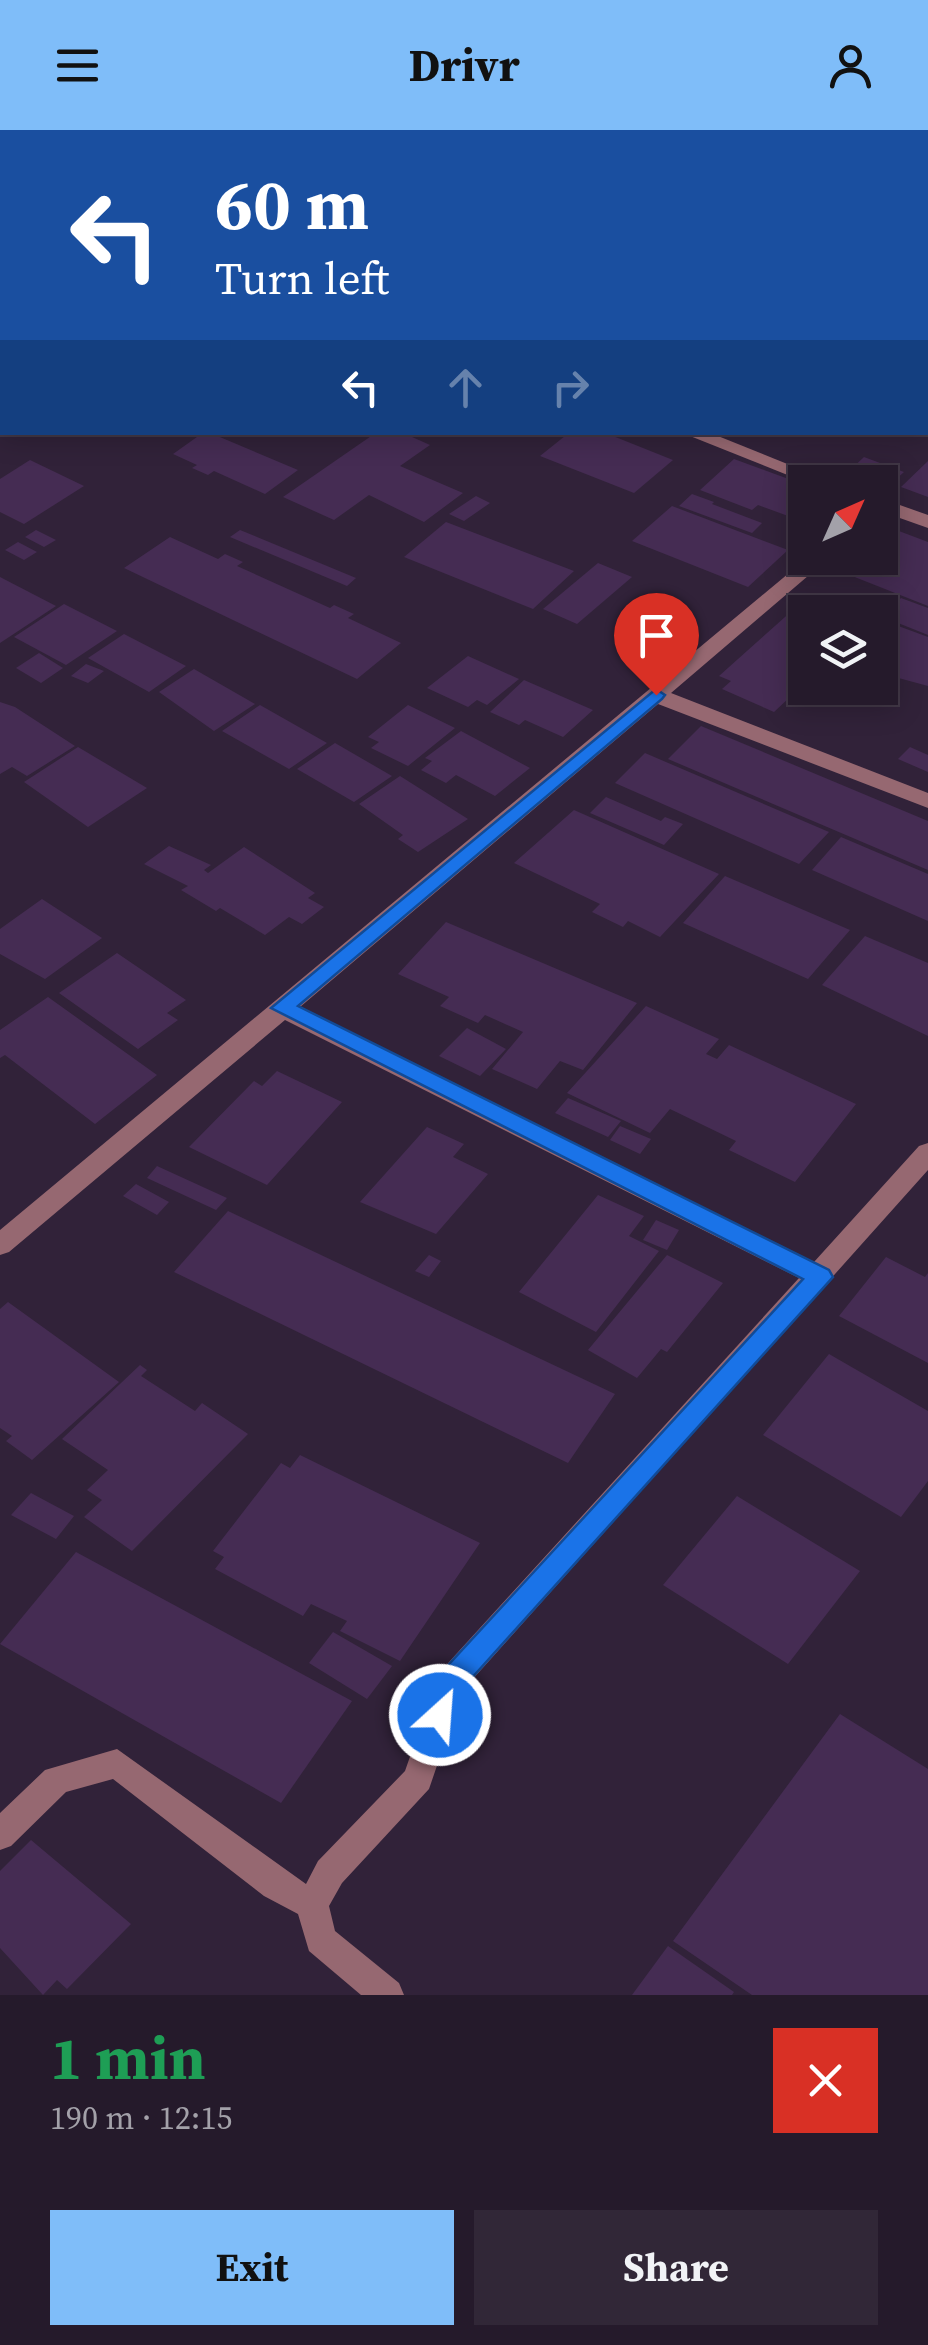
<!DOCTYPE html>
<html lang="en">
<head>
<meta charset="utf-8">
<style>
  :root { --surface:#251a2b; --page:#312737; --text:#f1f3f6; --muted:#a3a1a9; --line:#423847; --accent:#7fbdf9 }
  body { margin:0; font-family:"Source Serif 4",serif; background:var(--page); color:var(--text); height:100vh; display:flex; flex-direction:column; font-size:38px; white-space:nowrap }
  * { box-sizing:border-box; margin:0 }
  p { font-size:32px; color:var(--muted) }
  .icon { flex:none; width:55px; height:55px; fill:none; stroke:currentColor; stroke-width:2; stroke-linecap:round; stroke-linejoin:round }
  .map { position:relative; height:1865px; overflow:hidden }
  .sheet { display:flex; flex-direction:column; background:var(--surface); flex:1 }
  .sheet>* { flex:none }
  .hud { position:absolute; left:0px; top:0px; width:930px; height:305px; box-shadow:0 5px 25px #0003,0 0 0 2px var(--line); background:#1a4fa0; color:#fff; overflow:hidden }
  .needle { width:65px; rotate:45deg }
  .tools { position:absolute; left:788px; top:335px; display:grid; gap:20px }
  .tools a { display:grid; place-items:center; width:110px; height:110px; border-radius:0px; background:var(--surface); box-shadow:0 5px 25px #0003,0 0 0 2px var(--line); font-size:50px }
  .pin { position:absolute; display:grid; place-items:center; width:85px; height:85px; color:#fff; margin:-102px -42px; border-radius:50% 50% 50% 0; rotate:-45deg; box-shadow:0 0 10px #0007 }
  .pin .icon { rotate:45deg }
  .me { position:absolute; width:110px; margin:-55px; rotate:26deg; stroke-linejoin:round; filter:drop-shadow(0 0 8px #0008) }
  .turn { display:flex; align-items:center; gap:35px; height:210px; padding:0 50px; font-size:45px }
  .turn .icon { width:130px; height:130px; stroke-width:2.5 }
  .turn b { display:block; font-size:70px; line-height:85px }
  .lanes { display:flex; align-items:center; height:95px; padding:0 50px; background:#0003; justify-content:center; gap:50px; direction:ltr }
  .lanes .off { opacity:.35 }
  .round { display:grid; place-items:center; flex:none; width:105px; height:105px; border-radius:0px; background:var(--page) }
  .head { display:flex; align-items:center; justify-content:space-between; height:170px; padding:0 50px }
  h1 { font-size:60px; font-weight:700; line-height:75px; color:#1e9e55 }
  .button { display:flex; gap:20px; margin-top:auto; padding:20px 50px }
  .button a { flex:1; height:115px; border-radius:0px; background:var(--accent); color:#111; font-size:40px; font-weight:700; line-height:115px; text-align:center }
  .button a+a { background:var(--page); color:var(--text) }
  header { display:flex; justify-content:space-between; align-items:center; height:130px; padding:0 50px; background:var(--accent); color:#111; font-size:45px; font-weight:700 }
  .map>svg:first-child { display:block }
</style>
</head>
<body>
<header><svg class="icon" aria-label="menu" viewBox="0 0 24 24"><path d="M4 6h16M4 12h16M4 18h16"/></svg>Drivr<svg class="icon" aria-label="person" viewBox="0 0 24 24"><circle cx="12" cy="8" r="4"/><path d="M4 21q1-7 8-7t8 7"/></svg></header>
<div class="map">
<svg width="928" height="1865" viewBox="0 0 928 1865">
  <rect width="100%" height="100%" fill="#312239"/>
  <!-- building -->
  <g fill="#452c53">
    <polygon points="204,302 208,302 298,340 265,364 214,341 208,345 192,338 197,335 173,324"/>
    <polygon points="377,302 401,302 430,315 400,336 463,363 424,392 369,365 334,390 283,367"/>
    <polygon points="570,302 603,302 673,330 634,363 540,326"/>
    <polygon points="864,327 904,342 884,360 880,352 845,345"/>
    <polygon points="734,329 805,355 805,403 791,397 799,390 758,375 752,380 700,360"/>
    <polygon points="30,330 84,356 24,394 0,382 0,349"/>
    <polygon points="928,331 928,367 901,357"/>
    <polygon points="692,364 714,372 712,374 762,393 752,403 679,376"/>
    <polygon points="476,366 490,373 464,391 449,384"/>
    <polygon points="672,376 788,420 748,457 632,411"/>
    <polygon points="446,392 574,441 533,479 404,427"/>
    <polygon points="891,398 928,412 928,476 847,444 862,431 855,428 880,428 880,408"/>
    <polygon points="36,400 56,410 44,417 25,407"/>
    <polygon points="240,400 356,448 347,456 230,407"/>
    <polygon points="170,407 218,429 225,424 243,432 237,436 330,478 334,475 354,484 348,488 401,513 357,549 124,438"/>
    <polygon points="18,412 37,422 24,430 5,420"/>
    <polygon points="598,433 632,447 577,494 543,479"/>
    <polygon points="0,447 56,476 0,513"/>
    <polygon points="901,468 928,478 928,505 883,487"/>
    <polygon points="803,471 831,482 805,482 805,553 774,582 722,559 731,551 719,546"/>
    <polygon points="64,474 117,501 66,535 14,507"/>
    <polygon points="893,494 928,507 928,556 880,543 880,508"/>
    <polygon points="124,504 186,536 149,562 88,528"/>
    <polygon points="39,523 63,538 41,553 16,538"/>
    <polygon points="468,526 519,549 487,575 477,570 468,577 427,558"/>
    <polygon points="86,534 104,541 88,553 71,546"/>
    <polygon points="194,539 255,574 214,601 159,562"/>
    <polygon points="524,550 593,580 563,607 525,590 519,595 490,582"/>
    <polygon points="0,572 15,577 75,616 27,646 12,637 0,644"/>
    <polygon points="260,575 327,613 289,639 222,601"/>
    <polygon points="408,575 455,598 408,636 371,618 379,612 368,607"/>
    <polygon points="701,596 928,691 928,740 668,629"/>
    <polygon points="461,601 530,638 495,666 456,645 446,653 421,640 432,631 425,628"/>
    <polygon points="335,613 392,646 354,672 297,639"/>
    <polygon points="78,617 147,658 88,697 24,652"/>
    <polygon points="910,617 928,625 928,642 898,629"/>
    <polygon points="645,623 829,702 799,734 615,653"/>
    <polygon points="400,646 468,689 418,722 398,709 403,705 359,674"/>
    <polygon points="606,667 661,691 665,687 683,694 664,715 590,683"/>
    <polygon points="574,680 719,744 660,807 628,791 623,797 592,782 600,774 514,733"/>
    <polygon points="841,707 928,744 928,791 812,740"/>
    <polygon points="169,716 211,735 204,740 208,743 244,717 315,763 308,768 324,777 302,794 289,787 265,805 220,778 216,781 181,760 188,756 144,734"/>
    <polygon points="725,746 850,800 808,849 683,793"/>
    <polygon points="42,769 102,808 45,849 0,824 0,799"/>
    <polygon points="446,792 637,873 583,940 560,931 537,959 492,939 523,902 485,885 478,893 440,876 449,867 398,844"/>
    <polygon points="865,806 928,833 928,906 822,855"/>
    <polygon points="117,823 186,870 167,883 178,890 138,919 59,863"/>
    <polygon points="48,867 157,945 95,994 5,925 0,928 0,900"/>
    <polygon points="646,876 719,909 706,924 717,929 729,915 856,974 795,1052 729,1020 736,1011 670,979 650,1003 567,963"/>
    <polygon points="467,898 506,919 480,946 439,926"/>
    <polygon points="277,941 342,972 267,1055 189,1017 254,951 262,956"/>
    <polygon points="568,968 621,991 608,1007 555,983"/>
    <polygon points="620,996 651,1009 640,1024 610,1010"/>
    <polygon points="427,997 464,1014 453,1027 488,1044 436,1104 360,1072"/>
    <polygon points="157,1036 227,1068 216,1080 147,1048"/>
    <polygon points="136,1054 169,1072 157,1085 123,1066"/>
    <polygon points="598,1065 644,1086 629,1106 659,1121 596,1202 519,1162"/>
    <polygon points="228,1081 615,1264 568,1333 174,1142"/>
    <polygon points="656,1090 679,1100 667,1120 643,1110"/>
    <polygon points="429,1125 441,1131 429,1147 415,1141"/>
    <polygon points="667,1125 723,1153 667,1222 661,1219 637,1248 588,1220"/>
    <polygon points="886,1127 925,1147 928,1143 928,1233 839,1186"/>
    <polygon points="8,1172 119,1252 32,1330 6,1311 12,1306 0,1298 0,1179"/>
    <polygon points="829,1224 928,1281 928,1351 901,1387 763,1305"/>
    <polygon points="140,1235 147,1240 141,1246 195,1281 202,1273 248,1304 132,1421 84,1387 102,1370 87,1360 108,1340 62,1309"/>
    <polygon points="300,1325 480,1413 400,1531 340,1501 347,1491 311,1474 303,1486 215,1439 224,1427 213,1421 281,1333 290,1338"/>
    <polygon points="31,1363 74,1386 56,1409 11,1385"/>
    <polygon points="737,1366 860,1441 788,1534 663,1455"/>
    <polygon points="76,1422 352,1571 281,1673 0,1514"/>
    <polygon points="333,1502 392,1536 367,1569 309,1533"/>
    <polygon points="840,1584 928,1639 928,1865 752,1865 673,1811"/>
    <polygon points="31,1710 131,1794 67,1859 57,1850 43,1865 0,1818 0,1741"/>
    <polygon points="668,1816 734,1862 732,1865 632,1865"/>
  </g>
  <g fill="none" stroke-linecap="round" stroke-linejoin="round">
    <!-- minor -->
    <g fill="#966871" fill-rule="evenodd">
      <polygon points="0,39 2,40 2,50 0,50"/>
      <polygon points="680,302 708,302 832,352 805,352"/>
      <polygon points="880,368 928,385 928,398 880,381"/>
      <polygon points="807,428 829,428 671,563 928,663 928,678 658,574 300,877 814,1132 919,1016 928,1013 928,1040 463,1560 429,1659 342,1753 329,1776 335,1801 399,1853 404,1865 361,1865 309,1821 298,1784 264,1766 113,1649 66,1662 11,1716 0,1720 0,1683 45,1640 117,1619 306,1754 318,1731 405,1641 439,1543 799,1148 285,890 9,1122 0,1125 0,1100"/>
    </g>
    <!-- highway -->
    <g fill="#f6dee2" fill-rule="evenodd">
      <polygon points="134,0 160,0 162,2 136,2"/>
      <polygon points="237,0 263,0 265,2 239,2"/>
    </g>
  </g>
  <!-- route -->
  <polygon fill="#1a73e8" stroke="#114b97" stroke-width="2.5" points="656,559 665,565 662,569 298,876 829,1140 833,1147 462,1559 450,1594 440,1598 429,1594 425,1585 440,1544 803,1149 271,878"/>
</svg>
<div class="tools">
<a><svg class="needle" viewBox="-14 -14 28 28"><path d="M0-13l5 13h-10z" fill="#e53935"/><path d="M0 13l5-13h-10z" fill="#a3a1a9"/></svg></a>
<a><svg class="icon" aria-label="layers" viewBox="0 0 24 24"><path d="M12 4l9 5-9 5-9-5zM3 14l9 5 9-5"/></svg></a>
</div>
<div class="pin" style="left:656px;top:565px;background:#d93025"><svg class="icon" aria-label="arrive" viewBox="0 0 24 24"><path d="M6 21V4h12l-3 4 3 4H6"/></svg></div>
<svg class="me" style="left:440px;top:1585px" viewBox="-20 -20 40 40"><circle r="17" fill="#1a73e8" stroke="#fff" stroke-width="3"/><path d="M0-11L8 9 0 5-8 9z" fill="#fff"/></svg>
<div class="hud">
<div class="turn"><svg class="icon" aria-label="left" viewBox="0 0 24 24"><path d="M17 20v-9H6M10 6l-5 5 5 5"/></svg><div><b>60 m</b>Turn left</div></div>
<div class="lanes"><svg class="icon" aria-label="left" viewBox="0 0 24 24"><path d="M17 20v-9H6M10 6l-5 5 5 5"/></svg><svg class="icon off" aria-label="ahead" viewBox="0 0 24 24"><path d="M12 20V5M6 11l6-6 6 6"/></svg><svg class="icon off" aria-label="right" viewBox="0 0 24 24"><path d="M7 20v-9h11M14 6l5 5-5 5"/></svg></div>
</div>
</div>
<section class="sheet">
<div class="head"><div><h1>1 min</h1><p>190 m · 12:15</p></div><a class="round" style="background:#d93025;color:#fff"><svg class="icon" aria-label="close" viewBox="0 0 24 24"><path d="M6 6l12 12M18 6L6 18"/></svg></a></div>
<div class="button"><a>Exit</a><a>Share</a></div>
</section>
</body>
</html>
